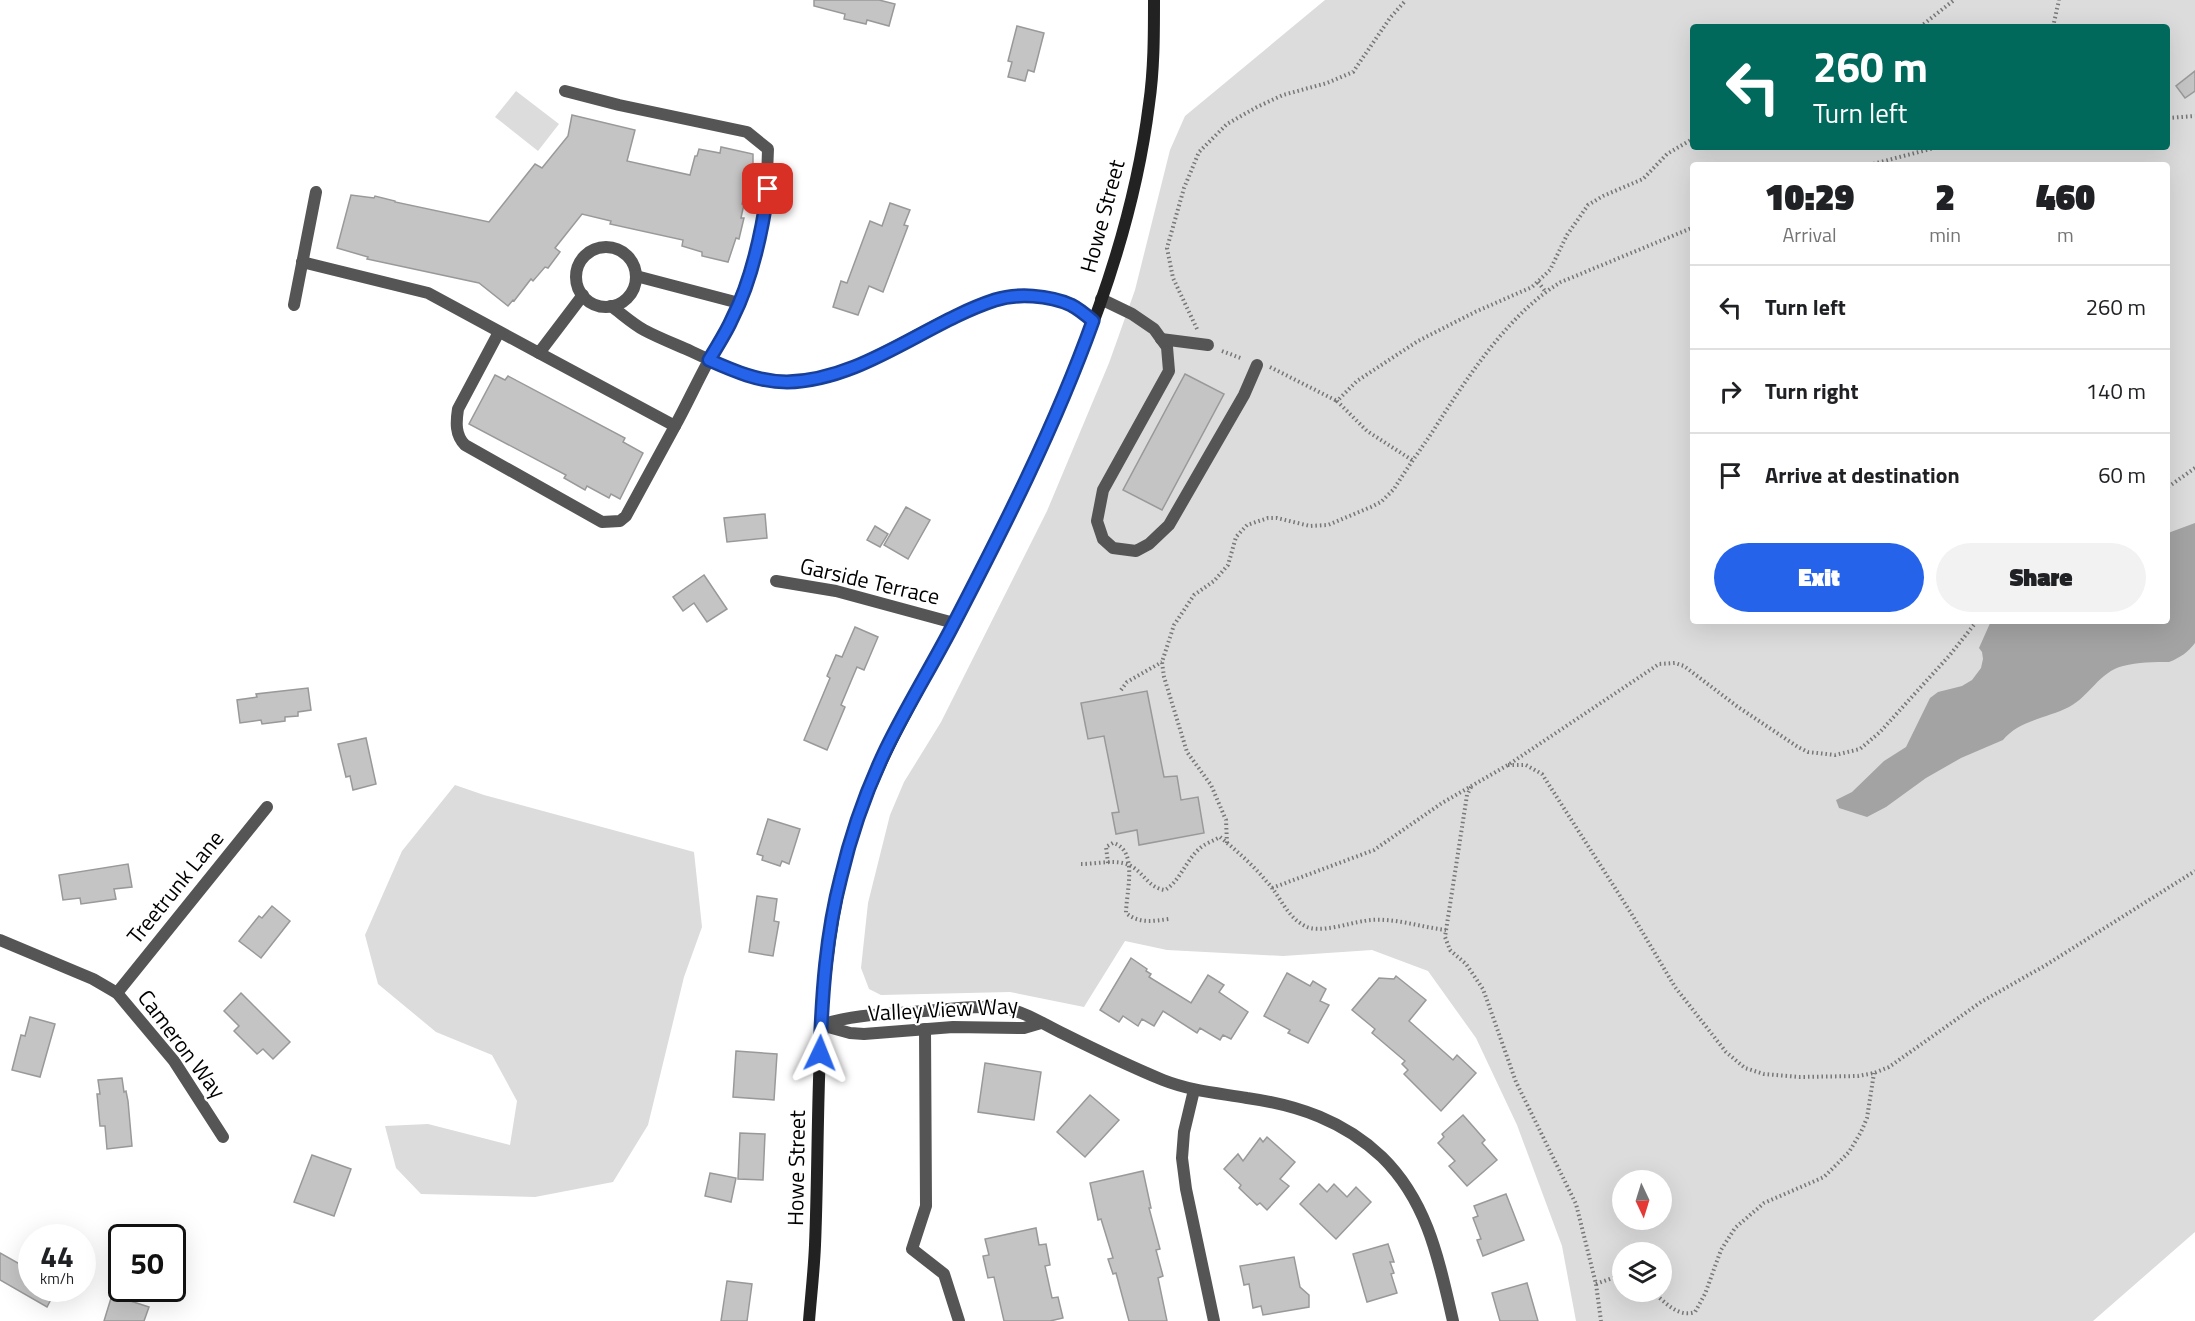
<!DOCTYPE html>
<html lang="en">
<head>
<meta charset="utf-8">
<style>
  :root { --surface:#fff; --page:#f2f2f2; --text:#202124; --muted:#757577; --line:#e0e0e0; --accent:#2563eb }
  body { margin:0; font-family:"Titillium Web",sans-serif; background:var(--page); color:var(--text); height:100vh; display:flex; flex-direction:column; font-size:22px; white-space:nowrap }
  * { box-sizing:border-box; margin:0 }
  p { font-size:20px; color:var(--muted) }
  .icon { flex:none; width:33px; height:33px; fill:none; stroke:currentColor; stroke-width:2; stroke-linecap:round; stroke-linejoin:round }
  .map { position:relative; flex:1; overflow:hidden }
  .drawer { position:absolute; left:1690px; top:162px; width:480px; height:462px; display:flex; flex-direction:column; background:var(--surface); border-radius:6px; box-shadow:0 6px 24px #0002 }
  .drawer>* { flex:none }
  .top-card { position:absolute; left:1690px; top:24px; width:480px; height:126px; border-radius:6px; box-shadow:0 6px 24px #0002; background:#00695c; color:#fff; overflow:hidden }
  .needle { width:39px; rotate:176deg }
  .buttons { position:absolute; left:1612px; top:1170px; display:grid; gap:12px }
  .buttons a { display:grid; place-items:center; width:60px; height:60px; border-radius:50%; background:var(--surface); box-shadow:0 6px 24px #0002; font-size:30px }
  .speed { position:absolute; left:18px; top:1224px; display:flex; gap:12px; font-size:30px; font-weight:700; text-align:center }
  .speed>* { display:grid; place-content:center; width:78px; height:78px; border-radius:50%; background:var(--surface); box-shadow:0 6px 24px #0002; line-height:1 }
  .speed small { font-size:15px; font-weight:400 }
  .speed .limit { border:3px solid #111; border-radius:9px; background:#fff; color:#111 }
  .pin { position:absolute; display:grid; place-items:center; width:51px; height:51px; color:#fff; margin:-26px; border-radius:12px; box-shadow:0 3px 9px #0006 }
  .me { position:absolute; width:66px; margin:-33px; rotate:2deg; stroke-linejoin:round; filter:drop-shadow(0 0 4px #0008) }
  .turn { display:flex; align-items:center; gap:21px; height:126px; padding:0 24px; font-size:27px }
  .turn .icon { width:78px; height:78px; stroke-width:2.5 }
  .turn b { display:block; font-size:42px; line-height:51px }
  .eta { display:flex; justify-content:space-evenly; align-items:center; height:102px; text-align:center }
  .eta b { font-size:36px; font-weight:800; line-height:42px }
  .button { display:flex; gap:12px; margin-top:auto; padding:12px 24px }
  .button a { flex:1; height:69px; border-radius:36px; background:var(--accent); color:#fff; font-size:24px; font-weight:800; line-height:69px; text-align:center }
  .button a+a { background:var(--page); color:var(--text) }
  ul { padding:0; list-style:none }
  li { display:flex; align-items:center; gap:18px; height:84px; padding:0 24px; border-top:2px solid var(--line) }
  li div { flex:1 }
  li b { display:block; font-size:22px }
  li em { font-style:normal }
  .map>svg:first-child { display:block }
</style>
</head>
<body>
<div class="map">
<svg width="2195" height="1321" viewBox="0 0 2195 1321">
  <rect width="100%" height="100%" fill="#fff"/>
  <!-- green -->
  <g fill="#dcdcdc" fill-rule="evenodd">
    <path d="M 1325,0 L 2195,0 L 2195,1232 L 2093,1321 L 1576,1321 L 1562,1246 L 1517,1125 L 1476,1038 L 1428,971 L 1372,950 L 1283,956 L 1167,950 L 1125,941 L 1084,1007 L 1010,992 L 881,995 L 869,989 L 861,968 L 868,903 L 890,815 L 904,782 L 941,722 L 1047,511 L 1109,363 L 1135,290 L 1170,150 L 1185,116 ZM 1694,27 L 2168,27 L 2168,147 L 1694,147 ZM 1694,165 L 2168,165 L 2168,621 L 1694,621 ZM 1623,1180 L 1662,1180 L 1662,1220 L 1623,1220 ZM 1623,1252 L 1662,1252 L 1662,1292 L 1623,1292 Z"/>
    <polygon points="516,91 559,124 538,151 495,117"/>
    <polygon points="455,785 484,795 694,852 702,927 684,977 648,1125 613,1182 535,1197 421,1194 396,1168 385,1126 428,1124 510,1145 517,1101 492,1055 436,1032 378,984 365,935 402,851"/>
  </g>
  <!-- water -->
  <path fill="#a3a3a3" d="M 2195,523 L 2195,643 C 2188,652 2180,658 2169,662 C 2154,662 2138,662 2123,666 C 2099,672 2090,696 2069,707 C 2048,718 2019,720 2003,740 L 1961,758 L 1926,778 L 1886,807 L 1867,817 L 1839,808 L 1836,800 L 1852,792 L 1884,761 L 1906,747 L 1930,698 L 1938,692 L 1962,686 L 1972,680 L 1981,668 L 1983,659 L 1982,652 L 1979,648 L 1991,621 L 2168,621 L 2168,533 Z"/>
  <!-- building -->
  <g fill="#c4c4c4" stroke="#999" stroke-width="1.5">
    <polygon points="814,0 879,0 895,4 889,26 867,20 866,24 844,19 845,14 814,6"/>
    <polygon points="1017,26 1044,33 1034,72 1028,70 1025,81 1008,77 1012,62 1008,61"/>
    <polygon points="2195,71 2195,91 2185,98 2176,86"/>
    <polygon points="572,115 635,130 627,161 690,175 695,156 697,156 699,149 720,153 721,147 753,154 753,163 742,204 744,204 741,218 744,218 739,239 736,238 728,262 702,256 702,252 682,246 683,240 610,224 611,221 582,214 555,248 560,252 548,268 545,267 533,281 531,279 514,301 513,300 508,306 479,283 367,259 368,257 337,248 351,195 374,198 375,196 395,201 395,202 489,222 535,164 542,168 568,136"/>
    <polygon points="890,203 910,210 904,225 908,226 883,292 869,286 858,315 833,307 841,281 847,283 870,221 882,226"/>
    <polygon points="1185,374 1224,394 1162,510 1123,490"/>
    <polygon points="495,375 505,380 508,376 625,438 623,442 643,453 620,499 611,494 609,498 587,486 585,490 564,478 566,475 469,424"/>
    <polygon points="906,507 930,520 908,559 884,545"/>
    <polygon points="765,514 767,538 727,542 724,518"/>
    <polygon points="875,526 888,534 880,547 867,540"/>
    <polygon points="704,575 727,609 707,622 694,603 683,611 673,597"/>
    <polygon points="855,627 878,637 864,670 857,667 841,705 845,707 827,750 804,740 830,678 827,676 836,655 842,657"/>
    <polygon points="308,688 311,710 298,712 298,716 285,717 285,721 262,724 261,720 240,723 237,700 257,697 256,694"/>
    <polygon points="1147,691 1164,777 1177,776 1181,800 1198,797 1204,833 1139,845 1137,830 1116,834 1112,813 1119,812 1104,736 1088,739 1081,703"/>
    <polygon points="366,738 376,784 353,790 350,776 346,777 338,744"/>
    <polygon points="768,819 800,829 789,864 782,861 780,866 762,860 763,856 757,854"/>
    <polygon points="128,864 132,887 114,889 116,899 81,904 80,898 63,900 59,875"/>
    <polygon points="757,896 777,899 774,921 779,922 773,956 749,952"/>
    <polygon points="272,906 290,921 261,958 239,941 259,916 262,918"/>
    <polygon points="1131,958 1147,969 1146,971 1151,974 1149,977 1191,1003 1208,975 1224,985 1219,992 1248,1012 1231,1039 1223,1035 1220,1040 1200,1028 1197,1033 1163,1011 1154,1026 1142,1019 1138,1026 1123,1016 1119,1022 1100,1010"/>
    <polygon points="1287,973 1310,986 1313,981 1326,989 1320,1001 1329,1005 1308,1043 1288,1033 1290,1030 1264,1016"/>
    <polygon points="1396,976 1426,1000 1409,1021 1453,1060 1457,1055 1476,1073 1441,1111 1404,1074 1408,1070 1402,1064 1405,1061 1372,1033 1375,1029 1352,1010 1379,978 1394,979"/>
    <polygon points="241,993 290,1042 273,1059 263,1049 257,1054 234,1031 239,1026 224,1011"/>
    <polygon points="30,1017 55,1024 40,1077 12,1070 21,1035 25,1036"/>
    <polygon points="736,1051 777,1054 774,1100 733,1097"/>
    <polygon points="985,1063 1041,1072 1034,1120 978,1112"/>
    <polygon points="122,1078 124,1092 126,1091 128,1101 132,1146 107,1149 105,1126 100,1126 97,1094 100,1094 98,1080"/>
    <polygon points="1090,1095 1119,1120 1085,1157 1057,1132"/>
    <polygon points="1463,1115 1485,1140 1482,1143 1497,1160 1467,1186 1449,1166 1455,1161 1438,1143 1444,1137 1442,1134"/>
    <polygon points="740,1133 765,1134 763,1180 738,1179"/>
    <polygon points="1267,1137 1295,1162 1280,1179 1289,1186 1267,1210 1260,1203 1257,1205 1239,1188 1241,1185 1224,1169 1238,1154 1243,1161 1260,1138 1263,1142"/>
    <polygon points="312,1155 351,1169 334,1216 294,1202"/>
    <polygon points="1143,1171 1151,1208 1149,1208 1160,1249 1156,1250 1163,1276 1158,1278 1167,1321 1129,1321 1116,1273 1113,1274 1108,1259 1113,1258 1101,1219 1098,1220 1090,1183"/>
    <polygon points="710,1173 736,1178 731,1202 705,1196"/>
    <polygon points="1319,1184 1327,1192 1334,1184 1347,1197 1356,1187 1371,1202 1336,1239 1300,1204"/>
    <polygon points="1506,1194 1524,1240 1483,1256 1477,1240 1481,1239 1473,1218 1478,1216 1474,1206"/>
    <polygon points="1036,1228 1039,1245 1046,1244 1050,1265 1045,1266 1052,1298 1058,1297 1063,1318 1050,1321 1004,1321 994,1277 988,1278 983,1256 989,1255 985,1239"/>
    <polygon points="1388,1244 1394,1262 1390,1262 1394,1273 1391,1274 1397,1293 1367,1302 1353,1254"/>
    <polygon points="0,1253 32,1271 32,1288 57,1288 47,1307 0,1280"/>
    <polygon points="1294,1257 1300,1287 1309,1295 1309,1307 1263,1315 1261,1306 1253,1308 1249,1284 1244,1285 1240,1266"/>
    <polygon points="727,1281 752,1284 747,1321 721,1321"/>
    <polygon points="1527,1283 1538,1321 1500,1321 1492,1293"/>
    <polygon points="112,1295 149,1307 144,1321 104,1321"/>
  </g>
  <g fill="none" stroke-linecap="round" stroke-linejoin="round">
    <!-- path -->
    <g stroke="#777" stroke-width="4" stroke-dasharray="1.5 3" stroke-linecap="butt">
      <polyline points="1920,27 1954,0"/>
      <polyline points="2053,27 2059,0"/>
      <polyline points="2168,118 2195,116"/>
      <polyline points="1869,165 1938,147"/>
      <polyline points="1538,282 1545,291"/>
      <polyline points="1197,329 1173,278 1167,248 1184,188 1199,152 1227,124 1257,107 1283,95 1327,83 1353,72 1390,18 1406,0"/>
      <polyline points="1222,351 1243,359"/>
      <polyline points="1270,367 1337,401"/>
      <polyline points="1412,460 1367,431 1337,401 1357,381 1418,341 1475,312 1532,287 1550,270 1567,235 1588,205 1603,196 1643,179 1667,154 1694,138"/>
      <polyline points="2168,487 2195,468"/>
      <polyline points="1121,690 1127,682 1162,662"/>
      <polyline points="1508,765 1526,765 1542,774 1631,913 1675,987 1726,1052 1739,1063 1745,1068 1764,1074 1799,1077 1858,1076 1874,1073 1889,1067 1981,1002 2046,965 2195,871"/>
      <polyline points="1471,787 1467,795 1445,937 1450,950 1466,964 1483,989 1516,1082 1576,1204 1596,1284 1601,1321"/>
      <path d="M 1227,843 L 1226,820 L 1211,785 L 1187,752 L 1164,677 L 1162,662 L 1174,625 L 1194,595 L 1214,581 L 1228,565 L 1236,537 L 1247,525 L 1268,518 L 1277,518 L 1310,526 L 1328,525 L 1371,507 L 1381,502 L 1394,489 C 1408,466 1425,444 1440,420 C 1471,372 1511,312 1561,282 L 1694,227"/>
      <path d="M 1108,863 L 1106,847 L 1113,843 C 1139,850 1126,893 1126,913 C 1139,924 1153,921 1169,919"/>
      <path d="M 1081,864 C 1097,864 1115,859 1129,865 C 1143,871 1148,888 1165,890 C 1180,881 1185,862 1199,849 C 1204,844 1213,841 1220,837 C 1237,851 1253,865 1267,882 C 1281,897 1286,916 1305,926 C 1319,934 1349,923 1364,921 C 1390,916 1419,927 1446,930"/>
      <polyline points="1272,888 1374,850 1442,803 1508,765 1659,664 1675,663 1684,666 1738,707 1798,747 1808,752 1835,755 1860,749 1880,732 1949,656 1977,621"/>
      <polyline points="1596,1284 1615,1277 1623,1277"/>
      <path d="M 1653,1292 C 1665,1302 1678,1318 1695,1312 L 1705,1294 L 1721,1250 L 1735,1228 L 1764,1203 L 1824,1177 L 1849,1152 L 1861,1132 L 1867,1118 L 1874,1073"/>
    </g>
    <!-- service -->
    <g stroke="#555" stroke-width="12">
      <circle cx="606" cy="277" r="30"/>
      <polyline points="302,262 428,293 539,353 583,295"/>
      <polyline points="636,276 739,303"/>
      <polyline points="1101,299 1132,314 1154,329 1167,347 1169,371 1103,490 1097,521 1103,539 1113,548 1136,551 1149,544 1169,525 1244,395 1257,365"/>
      <polyline points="294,305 316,192"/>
      <path d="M 611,306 C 622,314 633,324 644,330 C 657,337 672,343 686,349 C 718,364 748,379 784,382 C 879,387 980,261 1071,305 C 1079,309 1086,315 1093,321"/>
      <path d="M 499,332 L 458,409 C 456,422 455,435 465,445 L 602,522 L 620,521 L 626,516 L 675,426"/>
      <polyline points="1161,339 1208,345"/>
      <path d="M 539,353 L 675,426 C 687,404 697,382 709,360 C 716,346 725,334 732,320 C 758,268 767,206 768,149 L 747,132 L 619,105 L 565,91"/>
    </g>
    <!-- minor -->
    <g stroke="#555" stroke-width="12">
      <polyline points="776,581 836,591 954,623"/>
      <polyline points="0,940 93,979 117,993 174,1061 223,1137"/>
      <polyline points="117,993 267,807"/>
      <path d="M 821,1025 C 855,1014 889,1014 924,1011 C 950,1009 976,1005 1002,1008 C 1025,1011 1043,1024 1064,1034 C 1096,1050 1129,1066 1163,1080 C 1191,1091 1218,1093 1247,1098 C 1298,1105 1344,1121 1382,1157 C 1428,1202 1439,1261 1453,1321"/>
      <polyline points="821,1025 850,1033 864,1034 953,1027 1024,1028 1041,1023"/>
      <polyline points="925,1029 926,1206 912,1249 944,1274 959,1321"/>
      <polyline points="1194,1090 1184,1132 1182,1158 1186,1189 1214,1321"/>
    </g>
    <!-- secondary -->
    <path stroke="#222" stroke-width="12" d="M 809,1321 C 811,1296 814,1270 815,1245 C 821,1102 811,954 859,817 C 883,748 921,688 954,623 C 1037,459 1126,290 1149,104 C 1154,70 1154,35 1154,0"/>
  </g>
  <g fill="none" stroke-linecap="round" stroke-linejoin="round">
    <defs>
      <path id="route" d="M 768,189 C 762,232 752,280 732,319 C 726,333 717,346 709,360 C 734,371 759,382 787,382 C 863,380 925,323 995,300 C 1017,293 1049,295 1071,305 C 1079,309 1086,315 1093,321 C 1055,427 1003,529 951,629 C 930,669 906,708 886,749 C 867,789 851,834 841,877 C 826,934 822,995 820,1053"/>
    </defs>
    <!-- route casing -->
    <use href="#route" stroke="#184099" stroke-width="15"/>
    <!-- route -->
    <use href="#route" stroke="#2563eb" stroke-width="10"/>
  </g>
  <g text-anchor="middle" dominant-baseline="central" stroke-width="4.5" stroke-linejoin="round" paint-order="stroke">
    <!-- street labels -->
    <g font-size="22" fill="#000" stroke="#fff">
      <text transform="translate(1102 216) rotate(-75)">Howe Street</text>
      <text transform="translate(870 581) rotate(13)">Garside Terrace</text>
      <text transform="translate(175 887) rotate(-51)">Treetrunk Lane</text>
      <text transform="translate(943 1009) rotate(-3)">Valley View Way</text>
      <text transform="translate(182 1044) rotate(53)">Cameron Way</text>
      <text transform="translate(796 1168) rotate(-89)">Howe Street</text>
    </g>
  </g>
</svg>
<div class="buttons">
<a><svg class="needle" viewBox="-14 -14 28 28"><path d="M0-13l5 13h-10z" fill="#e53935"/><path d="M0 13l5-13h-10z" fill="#757577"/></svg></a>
<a><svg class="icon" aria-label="layers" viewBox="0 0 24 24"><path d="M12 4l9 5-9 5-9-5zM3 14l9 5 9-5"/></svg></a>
</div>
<div class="speed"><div>44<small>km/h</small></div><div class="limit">50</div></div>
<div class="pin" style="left:768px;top:189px;background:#d93025"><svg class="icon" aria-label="arrive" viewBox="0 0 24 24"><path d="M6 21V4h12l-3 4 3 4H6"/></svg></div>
<svg class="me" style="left:820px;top:1053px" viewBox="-20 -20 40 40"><path d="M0-17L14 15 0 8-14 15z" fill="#2563eb" stroke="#fff" stroke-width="4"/></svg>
<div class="top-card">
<div class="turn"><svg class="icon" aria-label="left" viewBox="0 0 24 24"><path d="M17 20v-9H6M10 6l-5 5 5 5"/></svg><div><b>260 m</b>Turn left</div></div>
</div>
<section class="drawer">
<div class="eta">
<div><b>10:29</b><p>Arrival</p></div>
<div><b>2</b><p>min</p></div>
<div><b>460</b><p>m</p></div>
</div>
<ul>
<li><svg class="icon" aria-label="left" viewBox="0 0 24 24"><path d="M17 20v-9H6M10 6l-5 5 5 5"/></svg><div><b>Turn left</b></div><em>260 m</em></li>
<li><svg class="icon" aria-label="right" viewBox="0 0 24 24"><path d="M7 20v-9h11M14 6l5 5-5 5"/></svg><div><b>Turn right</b></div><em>140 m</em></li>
<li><svg class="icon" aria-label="arrive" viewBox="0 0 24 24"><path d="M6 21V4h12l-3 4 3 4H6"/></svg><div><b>Arrive at destination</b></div><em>60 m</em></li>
</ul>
<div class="button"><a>Exit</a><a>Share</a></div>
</section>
</div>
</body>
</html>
